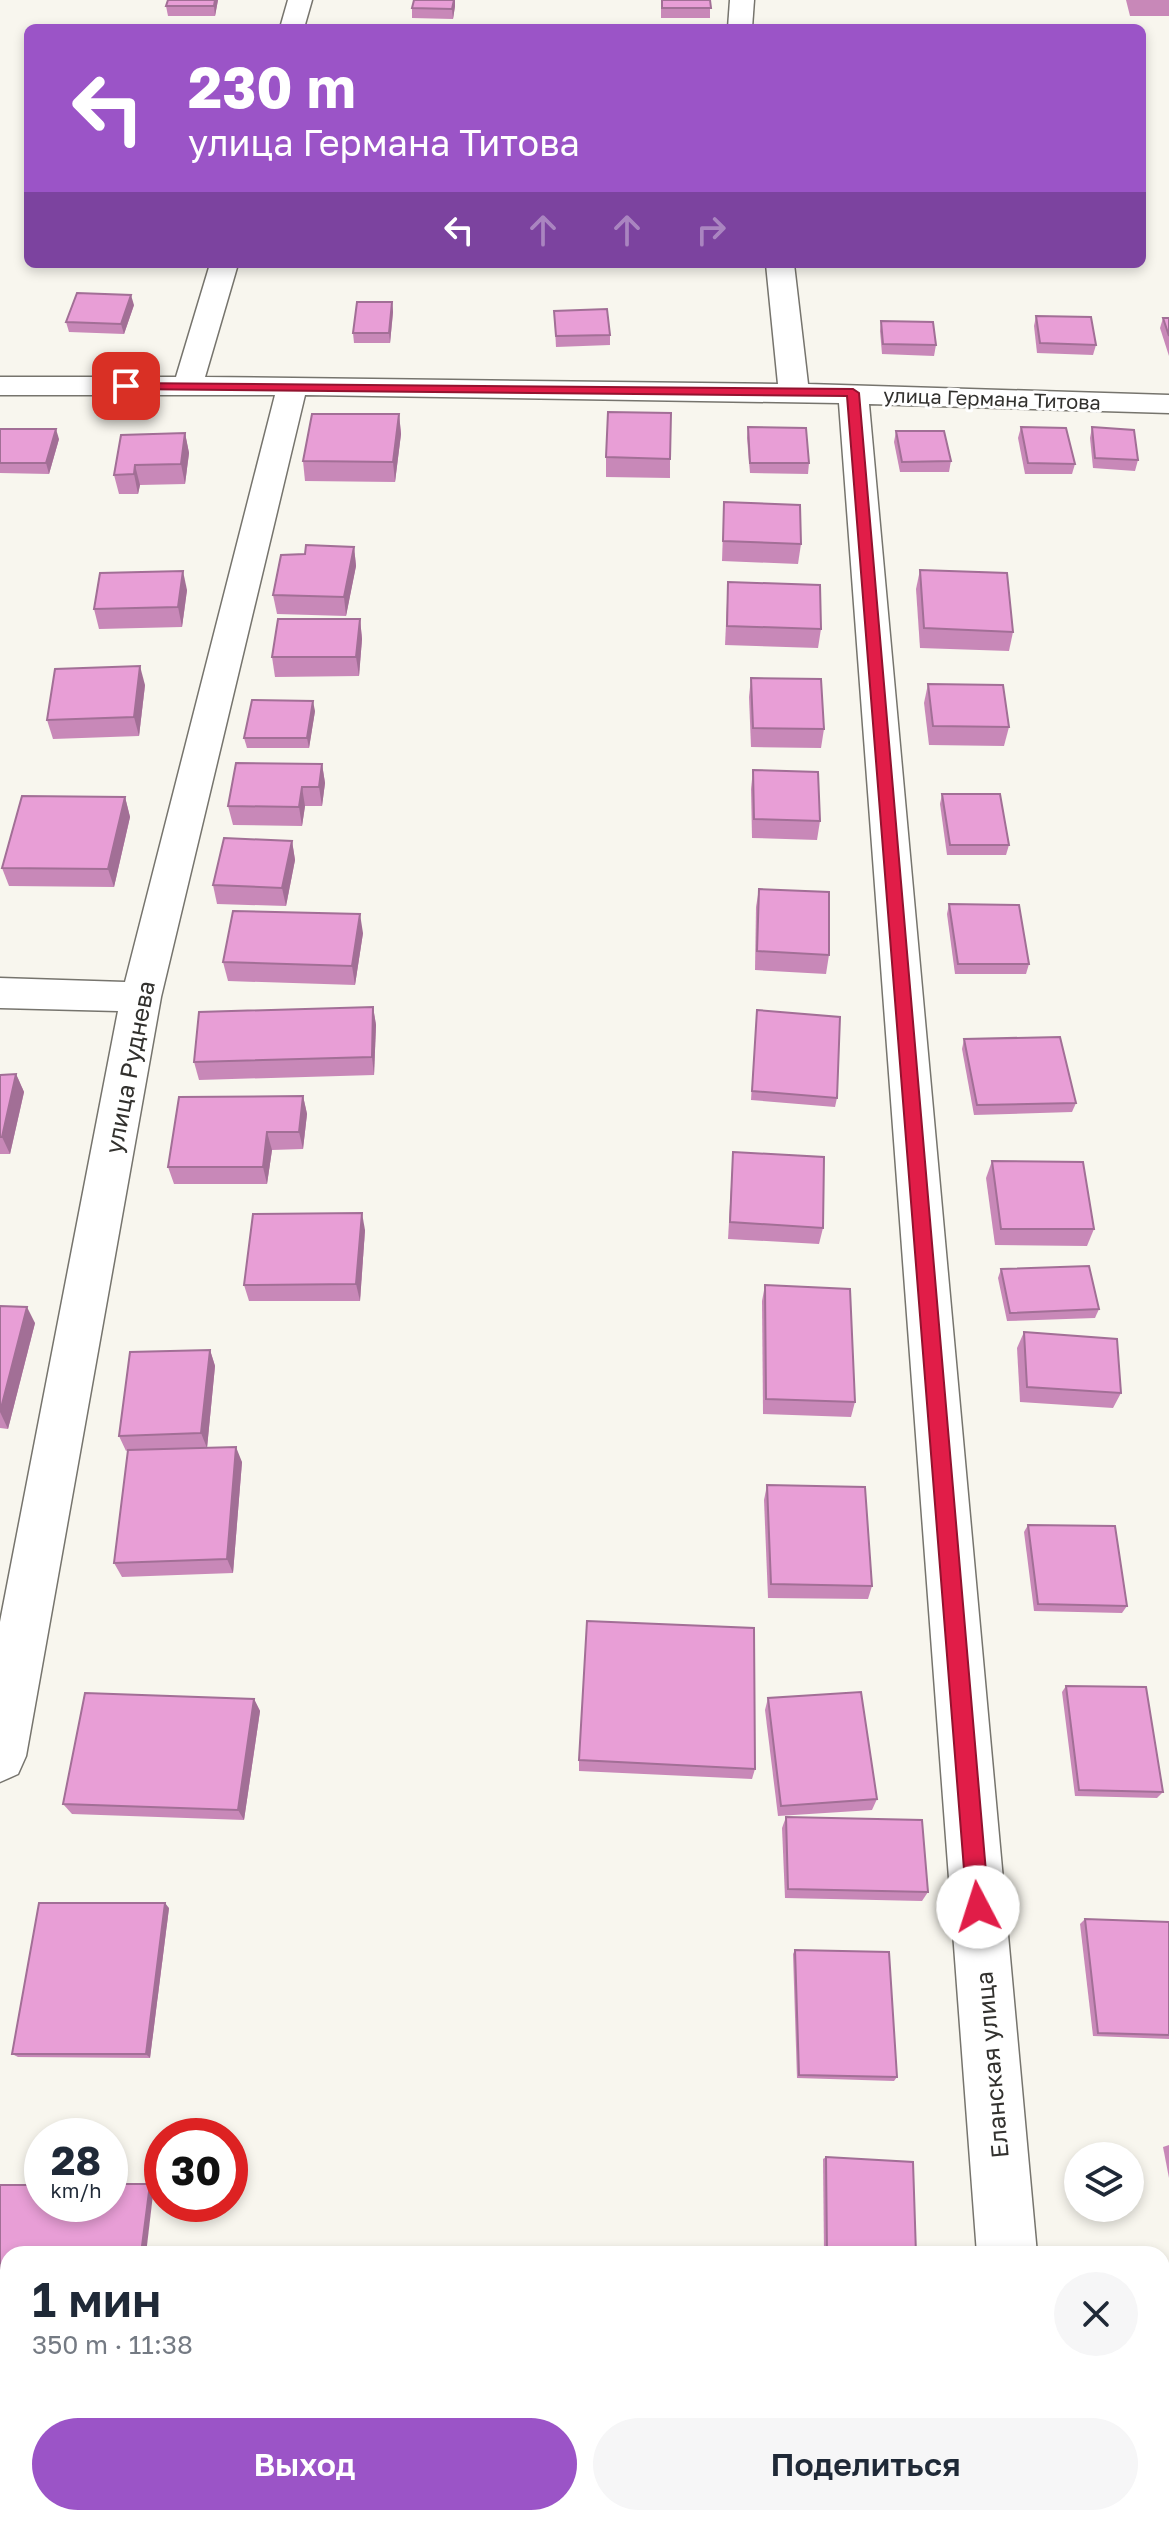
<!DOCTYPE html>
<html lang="ru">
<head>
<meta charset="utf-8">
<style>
  :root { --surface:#fff; --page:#f6f6f7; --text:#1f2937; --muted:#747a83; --accent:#9b54c7 }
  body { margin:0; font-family:"Golos Text",sans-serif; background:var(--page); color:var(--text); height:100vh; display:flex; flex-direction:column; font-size:30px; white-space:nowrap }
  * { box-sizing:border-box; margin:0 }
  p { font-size:26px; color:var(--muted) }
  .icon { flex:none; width:44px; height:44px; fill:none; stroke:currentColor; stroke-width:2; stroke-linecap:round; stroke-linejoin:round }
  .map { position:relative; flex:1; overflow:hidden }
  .details { position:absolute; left:0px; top:2246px; width:1170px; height:280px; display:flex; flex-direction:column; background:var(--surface); border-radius:24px 24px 0 0; box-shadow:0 4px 12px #0003 }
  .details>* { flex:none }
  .banner { position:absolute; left:24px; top:24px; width:1122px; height:244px; border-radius:12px; box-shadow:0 4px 12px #0003; background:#9b54c7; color:#fff; overflow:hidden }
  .controls { position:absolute; left:1064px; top:2142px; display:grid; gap:16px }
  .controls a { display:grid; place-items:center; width:80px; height:80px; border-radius:50%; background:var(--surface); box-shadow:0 4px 12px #0003; font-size:40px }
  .speed { position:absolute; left:24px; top:2118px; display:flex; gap:16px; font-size:40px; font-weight:700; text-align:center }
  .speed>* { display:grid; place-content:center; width:104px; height:104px; border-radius:50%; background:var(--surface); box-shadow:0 4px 12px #0003; line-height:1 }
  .speed small { font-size:20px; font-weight:400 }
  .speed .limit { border:12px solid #d22; background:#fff; color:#111 }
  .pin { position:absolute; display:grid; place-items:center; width:68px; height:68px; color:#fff; margin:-34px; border-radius:16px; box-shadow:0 4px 12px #0006 }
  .me { position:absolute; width:88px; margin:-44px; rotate:355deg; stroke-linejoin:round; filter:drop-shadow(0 0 6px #0008) }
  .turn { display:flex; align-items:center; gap:28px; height:168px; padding:0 32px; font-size:36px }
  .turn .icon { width:104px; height:104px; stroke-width:2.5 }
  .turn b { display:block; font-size:56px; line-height:68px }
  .lanes { display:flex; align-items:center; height:76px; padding:0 32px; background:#0003; justify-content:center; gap:40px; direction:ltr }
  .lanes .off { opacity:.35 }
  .round { display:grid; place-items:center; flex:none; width:84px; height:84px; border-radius:42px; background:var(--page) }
  .head { display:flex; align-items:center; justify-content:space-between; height:136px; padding:0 32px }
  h1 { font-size:48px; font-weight:600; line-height:60px }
  .action { display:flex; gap:16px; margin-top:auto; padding:16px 32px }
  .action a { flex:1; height:92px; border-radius:48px; background:var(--accent); color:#fff; font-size:32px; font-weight:600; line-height:92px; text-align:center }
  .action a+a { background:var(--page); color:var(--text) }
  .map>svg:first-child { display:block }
</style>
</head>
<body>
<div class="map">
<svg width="1169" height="2526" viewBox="0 0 1169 2526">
  <rect width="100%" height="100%" fill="#f8f6ee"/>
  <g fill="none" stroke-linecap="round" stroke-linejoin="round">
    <defs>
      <g id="street">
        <polygon points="288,0 312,0 304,28 280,28"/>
        <polygon points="730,0 754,0 752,28 728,28"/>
        <polygon points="210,264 238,264 205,377 778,384 766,264 794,264 808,384 1169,395 1169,413 869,404 1037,2254 977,2254 839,403 305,395 161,997 26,1756 18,1774 0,1782 0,1622 118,1011 0,1008 0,978 125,982 275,395 0,395 0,377 176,377"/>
        <rect x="997" y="2518" width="64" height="8"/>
      </g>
    </defs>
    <!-- street casing -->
    <use href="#street" stroke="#76746d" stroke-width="3"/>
    <!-- street -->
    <use href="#street" fill="#fff" fill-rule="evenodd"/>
  </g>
  <!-- wall -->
  <g fill="#c888b8">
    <polygon points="168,0 218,0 215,16 168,16 166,6"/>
    <rect x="661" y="0" width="49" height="18"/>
    <polygon points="1126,0 1169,0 1169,16 1130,16"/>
    <polygon points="455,6 453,19 412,18 412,8"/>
    <polygon points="392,302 393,312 390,343 354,343 353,333"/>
    <polygon points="134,305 124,334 69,332 66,322"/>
    <polygon points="554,311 610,335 610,345 556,347"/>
    <polygon points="1036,316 1096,345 1093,355 1037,353 1034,326"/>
    <polygon points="1163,318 1169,318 1169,356 1160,328"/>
    <polygon points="881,321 936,345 934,356 882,354 880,331"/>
    <polygon points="399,414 401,434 395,482 305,481 303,461"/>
    <polygon points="748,427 809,463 808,474 750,473 747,438"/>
    <polygon points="1021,427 1075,464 1072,474 1025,474 1018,438"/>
    <polygon points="1092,427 1138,460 1135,471 1093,468 1090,438"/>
    <polygon points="0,429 59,439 49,474 0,473"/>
    <polygon points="896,431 951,461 949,472 900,472 894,442"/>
    <polygon points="185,433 189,453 185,484 140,485 138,494 119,494 114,475"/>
    <polygon points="606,457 670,459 670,478 606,477"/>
    <polygon points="724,502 801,544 798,564 722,561"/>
    <polygon points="354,547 356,566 346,616 277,614 273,595 305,554"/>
    <polygon points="920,570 1013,632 1009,651 920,648 916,589"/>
    <polygon points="728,582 821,629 818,648 725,645"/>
    <polygon points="187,590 182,627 99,629 94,609"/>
    <polygon points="360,619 362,639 359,676 275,677 272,657"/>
    <polygon points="751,678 824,729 821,748 751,747 749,697"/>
    <polygon points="928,684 1009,727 1004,746 929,745 924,703"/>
    <polygon points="145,685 139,736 53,739 47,720"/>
    <polygon points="315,711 309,748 247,748 244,738"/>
    <polygon points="322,764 325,783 322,806 305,806 302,826 233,825 228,806"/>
    <polygon points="753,770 820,821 817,840 752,838 751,789"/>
    <polygon points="942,794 1009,845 1006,855 947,855 940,804"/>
    <polygon points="125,797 130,817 114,887 9,886 2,868"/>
    <polygon points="292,841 295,860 286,906 217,904 213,885"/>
    <polygon points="759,889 829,955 826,974 755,970 756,907"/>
    <polygon points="949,904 1029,964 1026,974 955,974 947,914"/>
    <polygon points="363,933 355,985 228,981 223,962"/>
    <polygon points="373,1007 376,1025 374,1075 199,1080 194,1062"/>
    <polygon points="757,1010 837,1098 835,1107 751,1100"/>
    <polygon points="964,1039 1076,1103 1072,1112 974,1115 962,1049"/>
    <polygon points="16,1074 24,1092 10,1154 0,1154 0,1075"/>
    <polygon points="303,1096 307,1114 303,1149 272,1150 267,1184 174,1184 168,1167"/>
    <polygon points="733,1152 823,1228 819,1244 728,1239"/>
    <polygon points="992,1161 1094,1229 1087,1246 995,1245 986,1178"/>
    <polygon points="365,1230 360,1301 249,1301 244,1285"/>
    <polygon points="1001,1269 1099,1309 1095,1318 1007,1321 998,1278"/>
    <polygon points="765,1285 855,1402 851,1417 763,1414 762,1301"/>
    <polygon points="0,1306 35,1323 8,1429 0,1428"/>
    <polygon points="1024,1332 1121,1393 1113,1408 1020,1402 1017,1348"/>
    <polygon points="210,1350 215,1366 207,1448 242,1462 233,1573 122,1577 114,1563 128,1450 126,1451 119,1436"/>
    <polygon points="767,1485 872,1586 868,1599 768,1598 764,1500"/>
    <polygon points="1028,1525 1127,1606 1122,1613 1034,1611 1024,1532"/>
    <polygon points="1066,1686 1163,1792 1157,1798 1075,1796 1062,1692"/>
    <polygon points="768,1698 877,1799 872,1810 778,1816 765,1710"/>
    <polygon points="254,1699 260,1711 244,1820 72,1814 63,1804"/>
    <polygon points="579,1760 755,1769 752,1779 579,1771"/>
    <polygon points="786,1817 928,1892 922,1901 785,1898 782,1828"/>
    <polygon points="169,1908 150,2058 18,2057 12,2054"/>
    <polygon points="1085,1919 1169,1922 1169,2039 1093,2036 1080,1924"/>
    <polygon points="795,1950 897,2077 894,2081 797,2078 793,1954"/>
    <polygon points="1169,2145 1169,2178 1163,2147"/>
    <polygon points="826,2157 916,2254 824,2254 823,2159"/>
    <polygon points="1135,2518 1162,2518 1169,2526 1136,2526"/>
  </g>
  <!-- shaded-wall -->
  <g fill="#a26f96">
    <polygon points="215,0 218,0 215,16 214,6"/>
    <polygon points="454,0 455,0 455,6 453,19 452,9"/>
    <polygon points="131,295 134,305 124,334 121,324"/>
    <polygon points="392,302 393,312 390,343 389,333"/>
    <polygon points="399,414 401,434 395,482 393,462"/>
    <polygon points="56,429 59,439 49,474 46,463"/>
    <polygon points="185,433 189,453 185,484 181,464"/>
    <polygon points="135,465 140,485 138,494 134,474"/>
    <polygon points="354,547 356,566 346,616 344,597"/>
    <polygon points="183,571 187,590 182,627 178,607"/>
    <polygon points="360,619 362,639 359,676 356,657"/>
    <polygon points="140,666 145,685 139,736 134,717"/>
    <polygon points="313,701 315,711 309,748 307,738"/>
    <polygon points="322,764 325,783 322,806 319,787"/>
    <polygon points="302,787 305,806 302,826 299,807"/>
    <polygon points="125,797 130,817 114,887 108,869"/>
    <polygon points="292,841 295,860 286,906 282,888"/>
    <polygon points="360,914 363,933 355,985 352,966"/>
    <polygon points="373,1007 376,1025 374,1075 372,1057"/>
    <polygon points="16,1074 24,1092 10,1154 2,1137"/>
    <polygon points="303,1096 307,1114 303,1149 299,1132"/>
    <polygon points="267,1132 272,1150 267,1184 263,1167"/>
    <polygon points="362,1213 365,1230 360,1301 356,1284"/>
    <polygon points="27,1307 35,1323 8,1429 0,1412"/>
    <polygon points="210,1350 215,1366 207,1448 201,1433"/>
    <polygon points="236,1447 242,1462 233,1573 227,1559"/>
    <polygon points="254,1699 260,1711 244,1820 238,1810"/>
    <polygon points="165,1903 169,1908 150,2058 146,2054"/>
    <polygon points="150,2184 154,2186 146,2254 141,2254"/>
    <polygon points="59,2518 65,2518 64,2526 58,2526"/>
  </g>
  <!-- building -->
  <g fill="#e89ed6" stroke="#a26f96" stroke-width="2">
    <polygon points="168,0 215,0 214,6 166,6"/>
    <polygon points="414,0 454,0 452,9 412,8"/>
    <polygon points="662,0 710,0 711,8 662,8"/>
    <polygon points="77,293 131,295 121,324 66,322"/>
    <polygon points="357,302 392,302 389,333 353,333"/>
    <polygon points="607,309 610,335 556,336 554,311"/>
    <polygon points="1036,316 1091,317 1096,345 1040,343"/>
    <polygon points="1163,318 1169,318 1169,336"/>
    <polygon points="881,321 933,322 936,345 883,344"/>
    <polygon points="608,412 671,413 670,459 606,457"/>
    <polygon points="312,414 399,414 393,462 303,461"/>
    <polygon points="748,427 806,428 809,463 750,463"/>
    <polygon points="1021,427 1066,428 1075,464 1028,463"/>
    <polygon points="1092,427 1134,430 1138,460 1095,458"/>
    <polygon points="0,429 56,429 46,463 0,463"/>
    <polygon points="896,431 944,431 951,461 902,462"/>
    <polygon points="185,433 181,464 135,465 134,474 114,475 121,435"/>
    <polygon points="724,502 800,505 801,544 723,541"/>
    <polygon points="306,545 354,547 344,597 273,595 281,555 305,554"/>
    <polygon points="920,570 1007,573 1013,632 924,628"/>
    <polygon points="183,571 178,607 94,609 100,573"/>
    <polygon points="728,582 820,585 821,629 727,626"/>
    <polygon points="278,619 360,619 356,657 272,657"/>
    <polygon points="140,666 134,717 47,720 55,669"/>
    <polygon points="751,678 821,679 824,729 753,728"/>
    <polygon points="928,684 1003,685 1009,727 933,726"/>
    <polygon points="252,700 313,701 307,738 244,738"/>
    <polygon points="236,763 322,764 319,787 302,787 299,807 228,806"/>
    <polygon points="753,770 818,772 820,821 754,819"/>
    <polygon points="942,794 1000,794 1009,845 950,845"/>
    <polygon points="22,796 125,797 108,869 2,868"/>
    <polygon points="224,838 292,841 282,888 213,885"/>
    <polygon points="759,889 829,892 829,955 757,951"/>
    <polygon points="949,904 1019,905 1029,964 958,964"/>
    <polygon points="233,911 360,914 352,966 223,962"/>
    <polygon points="373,1007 372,1057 194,1062 199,1012"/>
    <polygon points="757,1010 840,1017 837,1098 752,1091"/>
    <polygon points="1060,1037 1076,1103 977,1105 964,1039"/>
    <polygon points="16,1074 2,1137 0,1137 0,1075"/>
    <polygon points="303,1096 299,1132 267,1132 263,1167 168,1167 179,1097"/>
    <polygon points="733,1152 824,1157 823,1228 730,1222"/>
    <polygon points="992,1161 1083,1162 1094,1229 1001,1229"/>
    <polygon points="362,1213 356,1284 244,1285 253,1214"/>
    <polygon points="1089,1266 1099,1309 1010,1313 1001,1269"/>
    <polygon points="765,1285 850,1289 855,1402 766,1399"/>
    <polygon points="0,1306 27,1307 0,1412"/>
    <polygon points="1024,1332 1117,1339 1121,1393 1027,1387"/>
    <polygon points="210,1350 201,1433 119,1436 130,1352"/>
    <polygon points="236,1447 227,1559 114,1563 128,1450"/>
    <polygon points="767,1485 865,1487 872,1586 771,1584"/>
    <polygon points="1028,1525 1115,1526 1127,1606 1038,1604"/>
    <polygon points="587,1621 754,1628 755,1769 579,1760"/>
    <polygon points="1066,1686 1146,1687 1163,1792 1079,1790"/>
    <polygon points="861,1692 877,1799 781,1806 768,1698"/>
    <polygon points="85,1693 254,1699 238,1810 63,1804"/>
    <polygon points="786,1817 922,1820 928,1892 788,1889"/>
    <polygon points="39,1903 165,1903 146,2054 12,2054"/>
    <polygon points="1085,1919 1169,1922 1169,2035 1098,2033"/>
    <polygon points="795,1950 889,1952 897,2077 799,2075"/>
    <polygon points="826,2157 913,2162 916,2254 827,2254"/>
    <polygon points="110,2184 150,2184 141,2254 8,2254 8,2324 0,2324 0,2185 42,2185 42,2204 110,2204"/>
    <polygon points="1169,2374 1169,2526 1142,2526 1141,2518 1162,2518 1162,2375"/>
    <polygon points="0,2478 8,2478 8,2518 59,2518 58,2526 0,2526"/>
    <rect x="820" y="2518" width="102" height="8"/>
  </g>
  <!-- route -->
  <polygon fill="#e11d48" stroke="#92132f" stroke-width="2" points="121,383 853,389 859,393 989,1907 986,1915 978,1918 970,1915 967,1907 847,396 126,389 119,386"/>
  <g text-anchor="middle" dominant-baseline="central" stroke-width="6" stroke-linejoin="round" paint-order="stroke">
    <!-- far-street labels -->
    <g font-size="20" fill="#32312e" stroke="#fff">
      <text transform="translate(992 398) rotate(2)">улица Германа Титова</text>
    </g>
    <!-- street labels -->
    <g font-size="24" fill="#32312e" stroke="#fff">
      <text transform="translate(129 1067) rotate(-79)">улица Руднева</text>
      <text transform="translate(991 2065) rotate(-95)">Еланская улица</text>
    </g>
  </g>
</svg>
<div class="controls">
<a><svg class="icon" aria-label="layers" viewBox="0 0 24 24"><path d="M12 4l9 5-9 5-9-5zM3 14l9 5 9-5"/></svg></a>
</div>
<div class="speed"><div>28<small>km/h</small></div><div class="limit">30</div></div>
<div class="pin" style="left:126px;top:386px;background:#d93025"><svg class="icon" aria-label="arrive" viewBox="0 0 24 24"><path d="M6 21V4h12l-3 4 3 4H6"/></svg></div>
<svg class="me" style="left:978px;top:1907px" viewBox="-20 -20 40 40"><circle r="19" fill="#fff"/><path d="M0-13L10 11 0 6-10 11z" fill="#e11d48"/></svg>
<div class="banner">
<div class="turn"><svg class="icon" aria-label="left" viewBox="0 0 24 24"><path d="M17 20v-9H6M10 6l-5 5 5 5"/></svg><div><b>230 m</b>улица Германа Титова</div></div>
<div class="lanes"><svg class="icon" aria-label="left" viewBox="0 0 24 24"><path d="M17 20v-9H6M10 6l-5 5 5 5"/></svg><svg class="icon off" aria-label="ahead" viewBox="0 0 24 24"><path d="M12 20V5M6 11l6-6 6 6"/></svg><svg class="icon off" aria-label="ahead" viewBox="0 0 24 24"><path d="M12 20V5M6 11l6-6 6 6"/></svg><svg class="icon off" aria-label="right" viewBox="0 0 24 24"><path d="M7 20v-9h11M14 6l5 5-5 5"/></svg></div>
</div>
<section class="details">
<div class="head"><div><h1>1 мин</h1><p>350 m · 11:38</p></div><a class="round"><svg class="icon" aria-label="close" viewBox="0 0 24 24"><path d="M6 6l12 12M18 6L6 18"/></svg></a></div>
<div class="action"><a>Выход</a><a>Поделиться</a></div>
</section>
</div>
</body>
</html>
